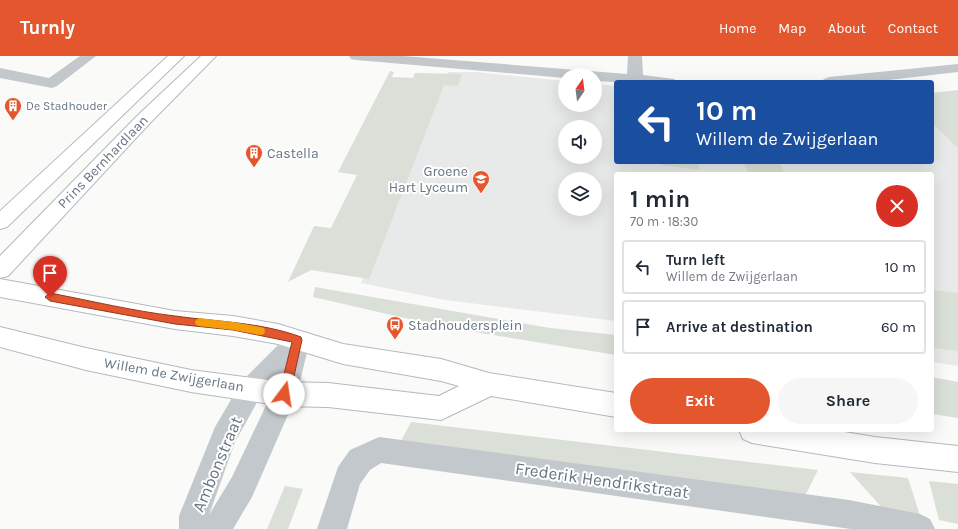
<!DOCTYPE html>
<html lang="en">
<head>
<meta charset="utf-8">
<style>
  :root { --surface:#fff; --page:#f6f6f7; --text:#1f2937; --muted:#747a83; --line:#e0e1e3; --accent:#e4572e }
  body { margin:0; font-family:Karla,sans-serif; background:var(--page); color:var(--text); height:100vh; display:flex; flex-direction:column; font-size:15px; white-space:nowrap }
  * { box-sizing:border-box; margin:0 }
  p { font-size:13px; color:var(--muted) }
  .icon { flex:none; width:22px; height:22px; fill:none; stroke:currentColor; stroke-width:2; stroke-linecap:round; stroke-linejoin:round }
  .map { position:relative; flex:1; overflow:hidden }
  .panel { position:absolute; left:614px; top:116px; width:320px; height:260px; display:flex; flex-direction:column; background:var(--surface); border-radius:4px; box-shadow:0 4px 16px #0002 }
  .panel>* { flex:none }
  .hud { position:absolute; left:614px; top:24px; width:320px; height:84px; border-radius:4px; box-shadow:0 4px 16px #0002; background:#1a4fa0; color:#fff; overflow:hidden }
  .needle { width:26px; rotate:14deg }
  .buttons { position:absolute; left:558px; top:12px; display:grid; gap:8px }
  .buttons a { display:grid; place-items:center; width:44px; height:44px; border-radius:50%; background:var(--surface); box-shadow:0 4px 16px #0002; font-size:20px }
  .pin { position:absolute; display:grid; place-items:center; width:34px; height:34px; color:#fff; margin:-41px -17px; border-radius:50% 50% 50% 0; rotate:-45deg; box-shadow:0 0 4px #0007 }
  .pin .icon { rotate:45deg }
  .me { position:absolute; width:44px; margin:-22px; rotate:14deg; stroke-linejoin:round; filter:drop-shadow(0 0 3px #0008) }
  .turn { display:flex; align-items:center; gap:14px; height:84px; padding:0 16px; font-size:18px }
  .turn .icon { width:52px; height:52px; stroke-width:2.5 }
  .turn b { display:block; font-size:28px; line-height:34px }
  .round { display:grid; place-items:center; flex:none; width:42px; height:42px; border-radius:21px; background:var(--page) }
  .headline { display:flex; align-items:center; justify-content:space-between; height:68px; padding:0 16px }
  h1 { font-size:24px; font-weight:700; line-height:30px }
  .cta { display:flex; gap:8px; margin-top:auto; padding:8px 16px }
  .cta a { flex:1; height:46px; border-radius:24px; background:var(--accent); color:#fff; font-size:16px; font-weight:700; line-height:46px; text-align:center }
  .cta a+a { background:var(--page); color:var(--text) }
  ul { padding:0; list-style:none }
  li { display:flex; align-items:center; gap:12px; height:54px; margin:0 8px 6px; padding:0 8px; border:2px solid var(--line); border-radius:4px }
  li div { flex:1 }
  li b { display:block; font-size:15px }
  li em { font-style:normal }
  header { display:flex; align-items:center; gap:24px; box-sizing:border-box; height:56px; padding:0 20px; background:var(--accent); color:#fff }
  header strong { font-size:19px }
  nav { display:flex; gap:22px; margin-inline-start:auto; font-size:14px }
  .map>svg:first-child { display:block }
</style>
</head>
<body>
<header>
<strong>Turnly</strong>
<nav><a>Home</a><a>Map</a><a>About</a><a>Contact</a></nav>
</header>
<div class="map">
<svg width="958" height="473" viewBox="0 0 958 473">
  <rect width="100%" height="100%" fill="#fafaf8"/>
  <!-- built -->
  <path fill="#e8e9e9" fill-rule="evenodd" d="M 448,16 L 476,16 L 565,25 L 565,49 L 595,49 L 595,28 L 616,30 L 616,106 L 932,106 L 932,59 L 958,85 L 958,310 L 932,306 L 932,118 L 616,118 L 616,265 L 445,244 L 361,227 ZM 565,71 L 595,71 L 595,101 L 565,101 ZM 565,123 L 595,123 L 595,153 L 565,153 Z"/>
  <!-- green -->
  <g fill="#dadfd7">
    <polygon points="390,15 394,16 392,21 413,22 415,17 462,18 458,30 444,29 369,223 311,214 288,226 314,170 331,172 357,119 338,116"/>
    <polygon points="958,34 958,92 932,67 932,37"/>
    <polygon points="661,106 698,106 700,114 662,109"/>
    <polygon points="743,106 780,106 785,118 749,118"/>
    <polygon points="315,231 550,272 616,279 616,299 444,271 313,241"/>
    <polygon points="932,234 958,237 958,295 932,292"/>
    <polygon points="932,321 958,326 958,362 932,358"/>
    <polygon points="411,366 818,414 805,440 401,385"/>
    <polygon points="850,416 908,422 920,460 884,454"/>
    <polygon points="929,425 958,428 958,468 939,464"/>
    <polygon points="285,430 303,433 288,473 267,473"/>
  </g>
  <g fill="none" stroke-linecap="round" stroke-linejoin="round">
    <defs>
      <g id="secondary">
        <polygon points="168,0 184,0 7,171 0,173 0,155"/>
        <polygon points="201,0 216,0 149,68 8,220 0,222 0,200 137,60"/>
        <polygon points="0,223 175,255 233,260 278,268 343,288 441,303 489,317 616,337 616,361 491,340 441,364 328,351 284,350 191,336 86,314 0,291 0,271 86,292 191,314 284,326 328,327 439,340 459,330 441,325 343,308 278,288 233,280 175,273 0,241"/>
        <polygon points="739,374 832,374 875,381 958,390 958,416 875,407 752,387 743,383"/>
      </g>
    </defs>
    <!-- secondary casing -->
    <use href="#secondary" stroke="#b3babf" stroke-width="2"/>
    <!-- street -->
    <g fill="#c3c8cc" fill-rule="evenodd">
      <polygon points="80,0 96,0 57,30 52,32 0,22 0,12 49,22"/>
      <polygon points="349,0 403,0 627,18 628,0 642,0 643,19 674,23 677,26 616,26 595,25 595,19 565,19 565,22 356,4 351,3"/>
      <polygon points="958,8 958,16 871,26 821,26 824,23 829,21"/>
      <path d="M 298,274 L 306,277 L 310,284 L 297,338 L 252,441 L 233,473 L 179,473 L 179,460 L 215,371 L 242,325 L 290,277 ZM 275,325 L 272,337 L 232,421 L 209,459 L 235,386 L 260,341 Z"/>
      <polygon points="379,381 849,444 920,458 930,463 935,473 851,473 381,407 370,414 360,428 347,473 317,473 338,411 350,394"/>
    </g>
    <!-- secondary -->
    <use href="#secondary" fill="#fff" fill-rule="evenodd"/>
  </g>
  <!-- route -->
  <path fill="#e4572e" stroke="#94391e" d="M 50,237 C 92,245 133,255 175,260 C 218,266 260,266 301,281 L 302,284 L 290,338 L 288,341 L 284,342 L 281,341 L 279,338 L 292,286 L 233,274 L 175,268 L 50,245 L 45,241 Z"/>
  <!-- slow -->
  <polygon fill="#f59e0b" points="199,262 233,266 260,271 264,272 265,275 264,278 260,279 233,274 199,270 196,269 195,266 196,264"/>
  <!-- icons -->
  <defs>
    <symbol id="building-pin" viewBox="-11 -11 22 30"><path d="M0 17L-7.5 6A9.5 9.5 0 1 1 7.5 6Z" fill="#e4572e" stroke="#fff"/><path d="M-4-6H4V6H1V3H-1V6H-4ZM-2.5-4.3h1.7v1.8h-1.7ZM.8-4.3h1.7v1.8H.8ZM-2.5-1h1.7V.8h-1.7ZM.8-1h1.7V.8H.8Z" fill="#fff"/></symbol>
    <symbol id="school-pin" viewBox="-11 -11 22 30"><path d="M0 17L-7.5 6A9.5 9.5 0 1 1 7.5 6Z" fill="#e4572e" stroke="#fff"/><path d="M0-5L7-2L0 1L-7-2ZM-4 1L0 2.5L4 1V4Q0 6-4 4Z" fill="#fff"/></symbol>
    <symbol id="bus-pin" viewBox="-11 -11 22 30"><path d="M0 17L-7.5 6A9.5 9.5 0 1 1 7.5 6Z" fill="#e4572e" stroke="#fff"/><path d="M-5-6H5V4H4V6H2V4H-2V6H-4V4H-5ZM-3.5-4V0h7V-4ZM-3.5 1.2v1.5H-2V1.2ZM2 1.2v1.5H3.5V1.2Z" fill="#fff"/></symbol>
  </defs>
  <g fill-rule="evenodd">
    <use href="#building-pin" x="3" y="40" width="20" height="27"/>
    <use href="#building-pin" x="244" y="87" width="20" height="27"/>
    <use href="#school-pin" x="471" y="113" width="20" height="27"/>
    <use href="#bus-pin" x="385" y="259" width="20" height="27"/>
  </g>
  <g text-anchor="middle" dominant-baseline="central" stroke-width="4" stroke-linejoin="round" paint-order="stroke">
    <!-- far-poi labels -->
    <g font-size="12" fill="#657683" stroke="#fff" text-anchor="start">
      <text x="26" y="50">De Stadhouder</text>
    </g>
    <!-- poi labels -->
    <g font-size="14" fill="#657683" stroke="#fff" text-anchor="start">
      <text x="267" y="97">Castella</text>
      <text x="468" y="115" text-anchor="end">Groene<tspan x="468" dy="16">Hart Lyceum</tspan></text>
      <text x="408" y="269">Stadhoudersplein</text>
    </g>
    <!-- street labels -->
    <g font-size="14" fill="#657683" stroke="#fff">
      <text transform="translate(103 106) rotate(-46)">Prins Bernhardlaan</text>
      <text transform="translate(174 319) rotate(10)">Willem de Zwijgerlaan</text>
    </g>
    <!-- near-street labels -->
    <g font-size="17" fill="#657683" stroke="#fff">
      <text transform="translate(217 408) rotate(-67)">Ambonstraat</text>
      <text transform="translate(602 424) rotate(8)">Frederik Hendrikstraat</text>
    </g>
  </g>
</svg>
<div class="buttons">
<a><svg class="needle" viewBox="-14 -14 28 28"><path d="M0-13l5 13h-10z" fill="#e53935"/><path d="M0 13l5-13h-10z" fill="#747a83"/></svg></a>
<a><svg class="icon" aria-label="sound" viewBox="0 0 24 24"><path d="M4 9h4l5-4v14l-5-4H4zM17 9q2 3 0 6"/></svg></a>
<a><svg class="icon" aria-label="layers" viewBox="0 0 24 24"><path d="M12 4l9 5-9 5-9-5zM3 14l9 5 9-5"/></svg></a>
</div>
<div class="pin" style="left:50px;top:241px;background:#d93025"><svg class="icon" aria-label="arrive" viewBox="0 0 24 24"><path d="M6 21V4h12l-3 4 3 4H6"/></svg></div>
<svg class="me" style="left:284px;top:338px" viewBox="-20 -20 40 40"><circle r="19" fill="#fff"/><path d="M0-13L10 11 0 6-10 11z" fill="#e4572e"/></svg>
<div class="hud">
<div class="turn"><svg class="icon" aria-label="left" viewBox="0 0 24 24"><path d="M17 20v-9H6M10 6l-5 5 5 5"/></svg><div><b>10 m</b>Willem de Zwijgerlaan</div></div>
</div>
<section class="panel">
<div class="headline"><div><h1>1 min</h1><p>70 m · 18:30</p></div><a class="round" style="background:#d93025;color:#fff"><svg class="icon" aria-label="close" viewBox="0 0 24 24"><path d="M6 6l12 12M18 6L6 18"/></svg></a></div>
<ul>
<li><svg class="icon" aria-label="left" viewBox="0 0 24 24"><path d="M17 20v-9H6M10 6l-5 5 5 5"/></svg><div><b>Turn left</b><p>Willem de Zwijgerlaan</p></div><em>10 m</em></li>
<li><svg class="icon" aria-label="arrive" viewBox="0 0 24 24"><path d="M6 21V4h12l-3 4 3 4H6"/></svg><div><b>Arrive at destination</b></div><em>60 m</em></li>
</ul>
<div class="cta"><a>Exit</a><a>Share</a></div>
</section>
</div>
</body>
</html>
